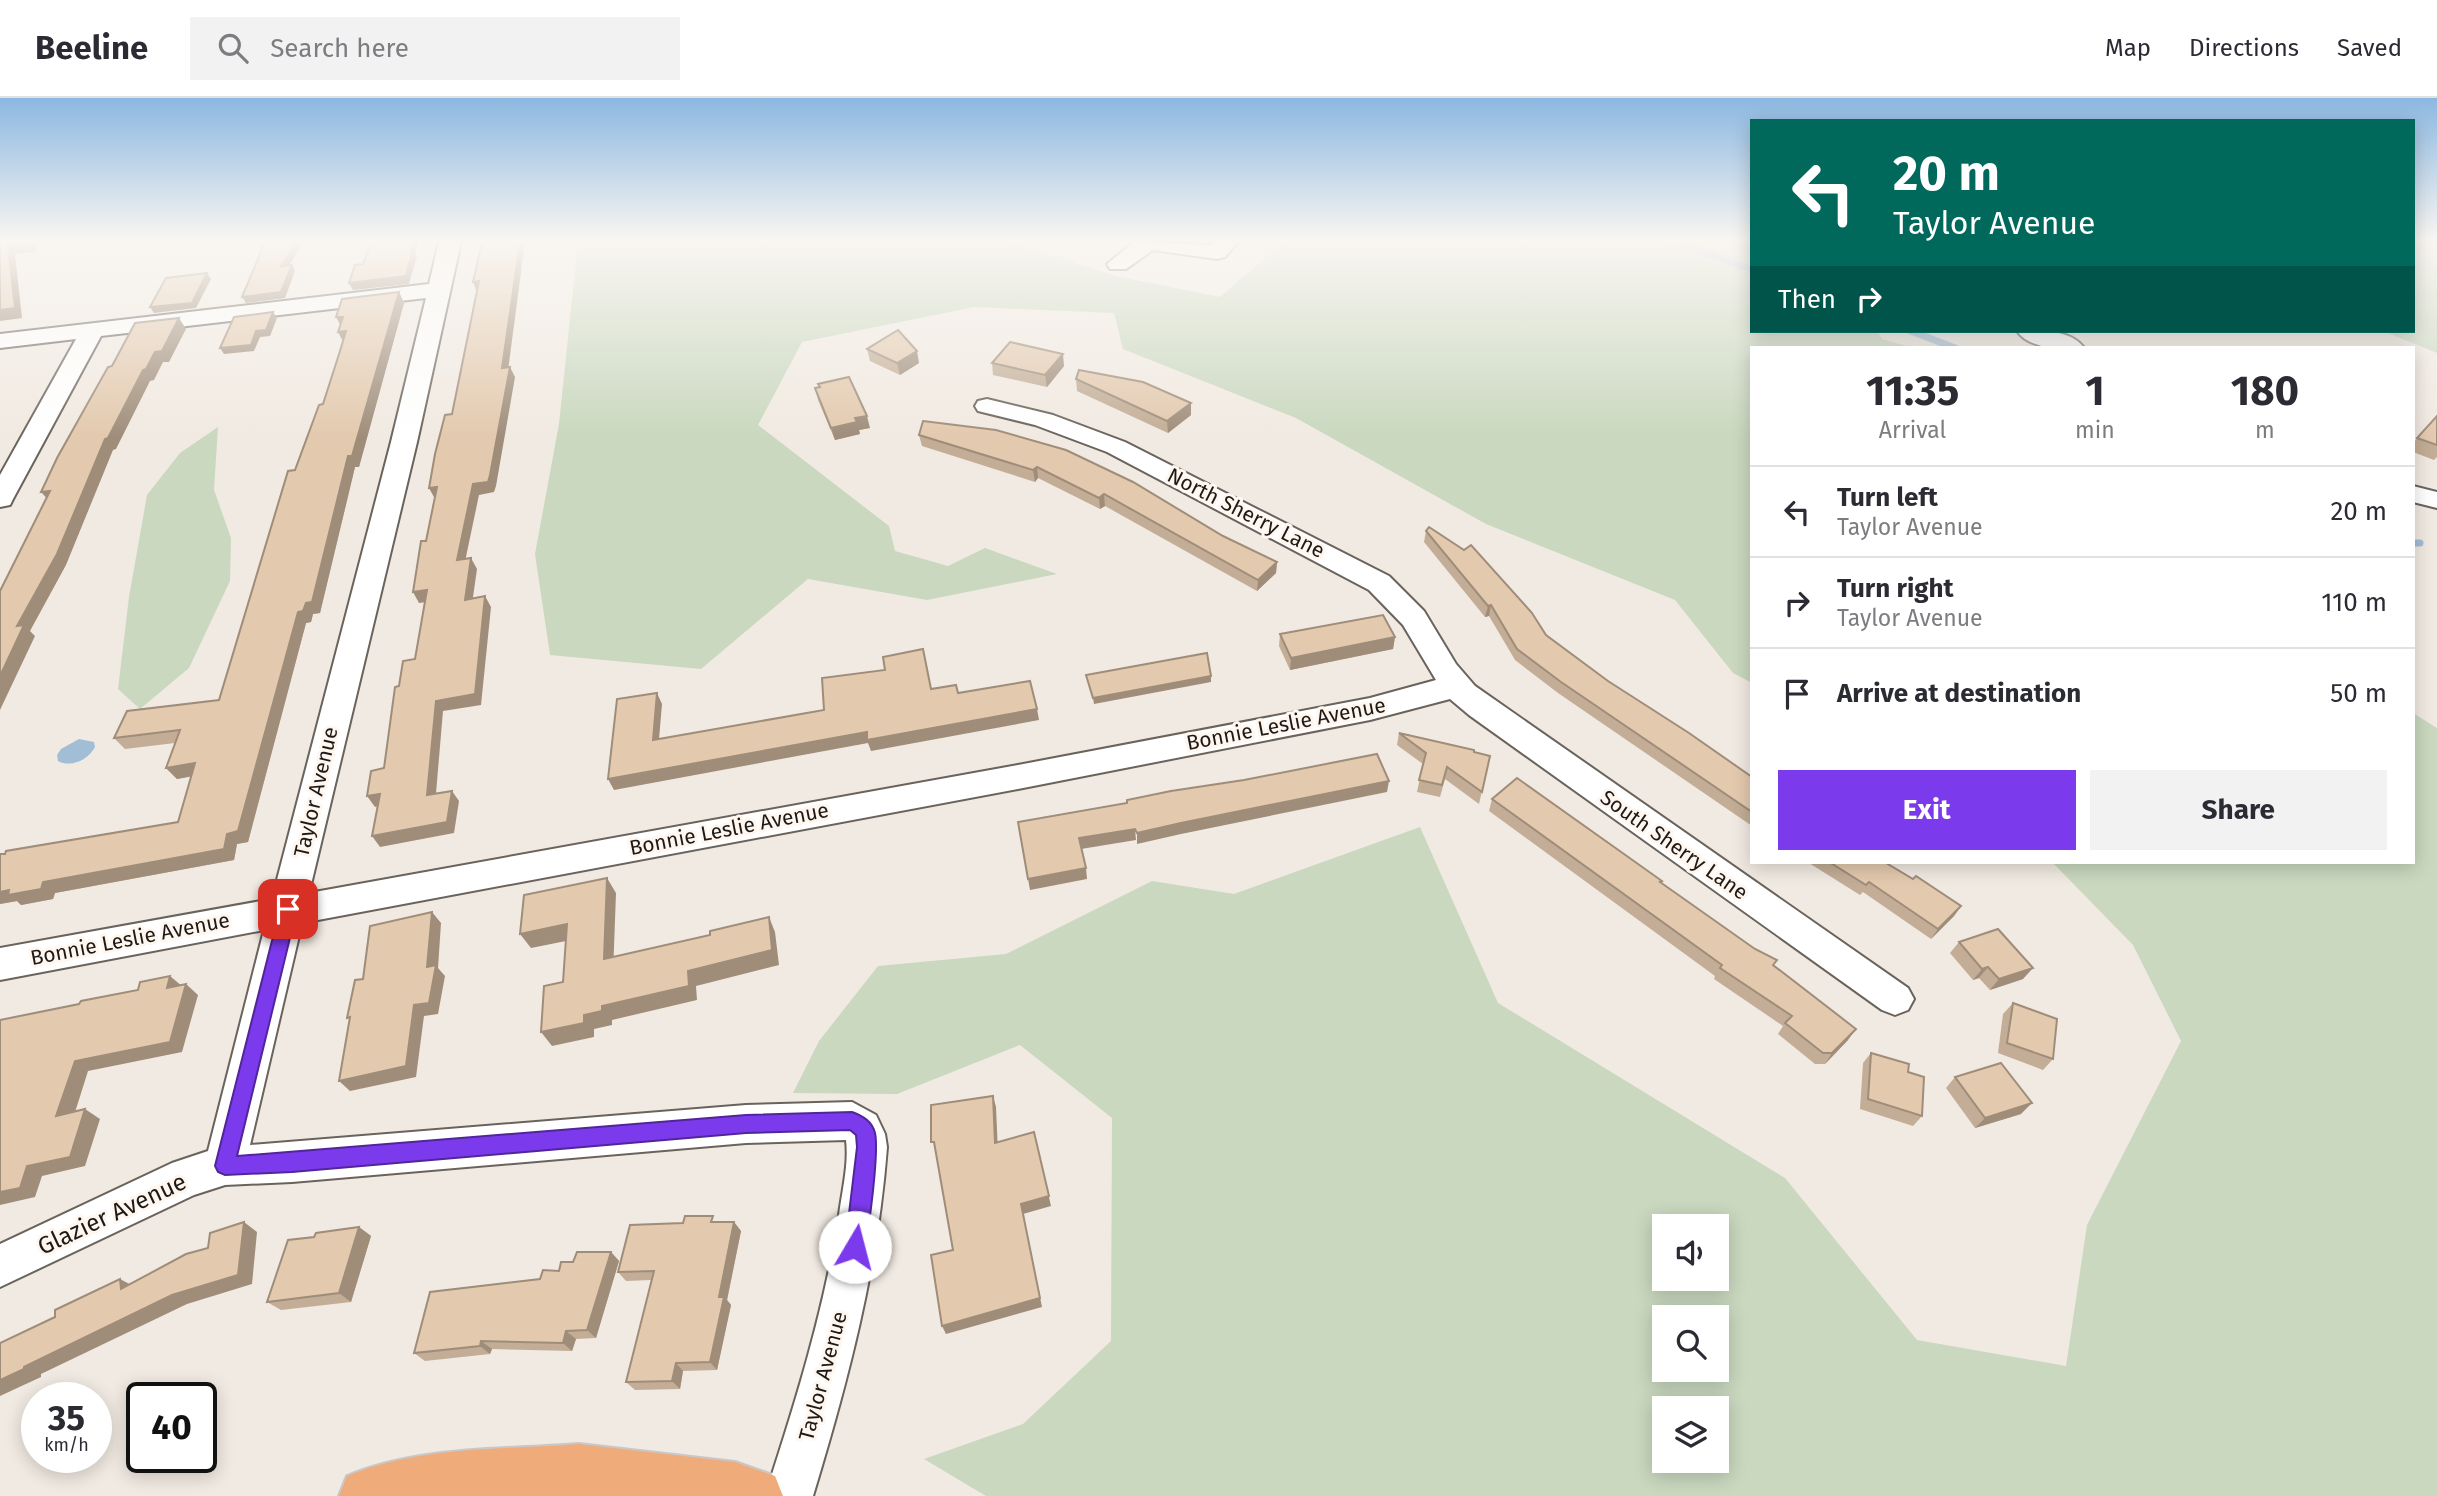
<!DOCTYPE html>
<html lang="en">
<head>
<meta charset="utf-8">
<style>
  :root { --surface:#fff; --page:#f2f2f3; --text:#2b2b33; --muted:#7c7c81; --line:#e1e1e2; --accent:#7c3aed }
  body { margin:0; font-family:"Fira Sans",sans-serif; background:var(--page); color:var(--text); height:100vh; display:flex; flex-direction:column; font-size:26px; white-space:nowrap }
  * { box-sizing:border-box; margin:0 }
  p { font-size:23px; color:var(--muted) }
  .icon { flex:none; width:38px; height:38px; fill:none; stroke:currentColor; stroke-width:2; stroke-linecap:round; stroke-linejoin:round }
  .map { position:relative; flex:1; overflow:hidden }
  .drawer { position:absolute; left:1750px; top:248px; width:665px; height:518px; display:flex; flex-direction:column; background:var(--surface); border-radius:0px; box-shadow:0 4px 18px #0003 }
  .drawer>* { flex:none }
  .hud { position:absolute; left:1750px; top:21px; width:665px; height:214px; border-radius:0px; box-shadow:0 4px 18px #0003; background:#00695c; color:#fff; overflow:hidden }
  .tools { position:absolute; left:1652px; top:1116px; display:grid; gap:14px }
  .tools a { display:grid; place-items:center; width:77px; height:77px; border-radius:0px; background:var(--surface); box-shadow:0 4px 18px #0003; font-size:35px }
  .speed { position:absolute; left:21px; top:1284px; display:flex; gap:14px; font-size:35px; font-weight:700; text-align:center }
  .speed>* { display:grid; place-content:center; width:91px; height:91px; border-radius:50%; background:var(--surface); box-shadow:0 4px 18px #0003; line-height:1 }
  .speed small { font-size:18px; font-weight:400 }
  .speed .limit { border:4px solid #111; border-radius:10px; background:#fff; color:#111 }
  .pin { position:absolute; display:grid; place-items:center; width:60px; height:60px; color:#fff; margin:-30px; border-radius:14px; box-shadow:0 4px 10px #0006 }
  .me { position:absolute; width:77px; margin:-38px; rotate:8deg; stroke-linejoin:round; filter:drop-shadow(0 0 5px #0008) }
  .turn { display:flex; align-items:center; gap:24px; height:147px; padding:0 28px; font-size:32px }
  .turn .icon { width:91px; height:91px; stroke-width:2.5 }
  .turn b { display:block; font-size:49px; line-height:60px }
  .then { display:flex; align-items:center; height:66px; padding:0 28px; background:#0003; gap:14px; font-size:26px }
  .eta { display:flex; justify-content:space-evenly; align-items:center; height:119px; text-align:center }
  .eta b { font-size:42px; font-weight:700; line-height:49px }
  .primary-button { display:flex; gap:14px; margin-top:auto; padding:14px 28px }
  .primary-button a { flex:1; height:80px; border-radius:0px; background:var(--accent); color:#fff; font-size:28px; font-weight:700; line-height:80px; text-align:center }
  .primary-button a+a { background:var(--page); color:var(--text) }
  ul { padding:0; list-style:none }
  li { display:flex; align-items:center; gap:21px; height:91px; padding:0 28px; border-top:2px solid var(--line) }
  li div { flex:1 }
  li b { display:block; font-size:26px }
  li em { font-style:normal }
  header { display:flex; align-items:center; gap:42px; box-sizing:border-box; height:98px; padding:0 35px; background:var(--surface); border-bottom:2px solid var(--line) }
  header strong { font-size:33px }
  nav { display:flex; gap:38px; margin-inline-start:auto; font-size:24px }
  .search { width:490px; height:63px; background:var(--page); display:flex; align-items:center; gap:18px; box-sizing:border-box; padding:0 24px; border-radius:0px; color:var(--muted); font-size:26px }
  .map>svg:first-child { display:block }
</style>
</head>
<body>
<header>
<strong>Beeline</strong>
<div class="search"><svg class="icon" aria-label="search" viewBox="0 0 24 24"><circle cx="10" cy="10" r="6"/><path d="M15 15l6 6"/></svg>Search here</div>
<nav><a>Map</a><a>Directions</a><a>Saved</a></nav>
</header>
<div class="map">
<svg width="2437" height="1398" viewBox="0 0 2437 1398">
  <rect width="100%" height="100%" fill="#f1eae2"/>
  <!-- green -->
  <g fill="#c9d8bf" fill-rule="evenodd">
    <polygon points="578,144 1011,144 1116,178 1220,199 1284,144 1736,144 1752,149 1752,233 1877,233 1882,241 1913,250 1752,250 1752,585 1733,575 1675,502 1486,426 1296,320 1123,251 1114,215 974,209 802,244 758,327 889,428 895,453 948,468 985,450 1057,476 927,502 808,481 701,571 550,557 535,456 559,326"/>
    <polygon points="2413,144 2437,144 2437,255 2383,233 2413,233"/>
    <polygon points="218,329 214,392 231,440 230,483 189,570 140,611 118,591 129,499 147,397 180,355"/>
    <path d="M 2413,615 L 2437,630 L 2437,1398 L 986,1398 L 924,1361 L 1023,1326 L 1111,1243 L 1112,1020 L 1020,947 L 897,996 L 793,995 L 819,943 L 878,868 L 1006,856 L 1152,783 L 1234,796 L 1420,729 L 1498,905 L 1785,1080 L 1917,1242 L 2066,1268 L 2087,1127 L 2181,943 L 2133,847 L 2053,765 L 2413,765 ZM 1664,1129 L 1717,1129 L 1717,1181 L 1664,1181 ZM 1664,1220 L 1717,1220 L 1717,1272 L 1664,1272 ZM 1664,1311 L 1717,1311 L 1717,1363 L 1664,1363 Z"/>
  </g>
  <!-- water -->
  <path fill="#a2bed7" d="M 79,641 L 94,644 L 95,649 C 88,662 71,670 58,663 L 57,657 L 61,651 Z"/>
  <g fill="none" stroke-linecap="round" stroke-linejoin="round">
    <!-- stream -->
    <g stroke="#a2bed7" stroke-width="7">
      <polyline points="1672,144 1752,171"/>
      <polyline points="1911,233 1955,250"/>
      <polyline points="2413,445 2420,445"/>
    </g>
    <defs>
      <g id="minor">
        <path d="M 439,144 L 461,144 L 417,344 L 309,795 L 1018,667 L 1370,600 L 1436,582 L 1403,527 L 1369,492 L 1107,354 L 1035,327 L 978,313 L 975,308 L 978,303 L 987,301 L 1053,317 L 1125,344 L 1389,478 L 1424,513 L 1456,566 L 1475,588 L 1908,890 L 1914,901 L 1908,912 L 1895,917 L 1882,912 L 1469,617 L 1450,601 L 1370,622 L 1018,691 L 302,825 L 250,1047 L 746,1007 L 852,1004 L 876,1017 L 885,1036 L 887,1049 C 878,1169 848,1283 813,1398 L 765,1398 C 795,1306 824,1213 839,1117 C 842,1093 849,1066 846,1042 L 746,1045 L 292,1084 L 225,1087 L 194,1097 L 0,1189 L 0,1146 L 172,1065 L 208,1053 L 264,832 L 0,882 L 0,850 L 272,801 L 391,344 L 426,200 L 101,238 L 13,401 L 10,407 L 0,409 L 0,377 L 76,241 L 0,250 L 0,236 L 429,186 Z"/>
        <polygon points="1134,144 1212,147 1215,144 1238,144 1225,159 1217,161 1153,152 1126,171 1110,171 1107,166"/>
        <path d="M 2017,233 C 2037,232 2071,231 2084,250 C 2064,251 2030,252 2017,233 Z"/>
        <polygon points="2413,388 2437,394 2437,410 2413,404"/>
      </g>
      <path id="major" d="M 579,1346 L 735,1364 L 775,1378 L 783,1398 L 339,1398 L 347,1378 C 419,1348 502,1352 579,1346 Z"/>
    </defs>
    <!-- minor casing -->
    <use href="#minor" stroke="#6a635c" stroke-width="4"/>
    <!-- major casing -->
    <use href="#major" stroke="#c9c8c7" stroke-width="4"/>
    <!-- minor -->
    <use href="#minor" fill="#fff" fill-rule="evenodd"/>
    <!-- major -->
    <use href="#major" fill="#efab7a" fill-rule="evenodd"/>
  </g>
  <!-- wall -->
  <g fill="#c3ad96">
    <polygon points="399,194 404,205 359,369 355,369 320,515 313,516 311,524 306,525 248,744 237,746 234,762 55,795 53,801 21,807 17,803 0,806 0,756 178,724 192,678 177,681 166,670 175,645 125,651 114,640 219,602 295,372 323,306 343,242 338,234"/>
    <polygon points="867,251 919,265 900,277 870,263"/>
    <polygon points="992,265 1064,268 1047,289 993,277"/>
    <polygon points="1076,281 1191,305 1191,317 1168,335 1077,293"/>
    <polygon points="815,290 870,330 859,332 860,336 835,342 818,302"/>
    <polygon points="2437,318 2437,359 2434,362 2413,354 2413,345"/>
    <polygon points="923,323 1223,438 1277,464 1276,475 1257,493 1105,408 1100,411 1038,380 1035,384 922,348 919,337"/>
    <polygon points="1426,433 1546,537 1608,583 1752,679 1752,728 1558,595 1515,562 1489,518 1485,519 1424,444"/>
    <polygon points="1280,536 1395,539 1393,551 1290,572 1279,548"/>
    <polygon points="1399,635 1490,658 1479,706 1445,681 1440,699 1417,694 1423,666 1397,647"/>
    <polygon points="1492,701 1661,785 1774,868 1848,942 1825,966 1815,966 1778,936 1783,928 1714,881 1715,878 1489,713"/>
    <polygon points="1809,765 1886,765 1913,781 1961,808 1954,818 1931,841 1863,794 1860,797"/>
    <polygon points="1959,844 2023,881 1990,892 1979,880 1973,882 1950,855"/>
    <polygon points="2013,905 2053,961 2043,972 1998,955 2003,916"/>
    <polygon points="1871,955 1908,974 1922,1018 1913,1028 1860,1011 1863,965"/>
    <polygon points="1955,979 2021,1016 1975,1030 1946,990"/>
    <polygon points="717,1124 734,1124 741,1133 727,1202 731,1207 717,1272 683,1273 680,1291 635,1292 626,1284 651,1182 626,1183 618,1174"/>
    <polygon points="359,1129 371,1138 351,1204 281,1212 267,1204 314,1139"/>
    <polygon points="611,1154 619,1163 596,1240 576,1241 572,1253 492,1251 490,1256 425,1263 414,1255 540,1181 573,1164"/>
  </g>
  <!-- shaded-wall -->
  <g fill="#9f8d7a">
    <polygon points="28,144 40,144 35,154 15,156 22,220 0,223 0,212 8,147"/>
    <polygon points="297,144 304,144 285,174 281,168"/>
    <polygon points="413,144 419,144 415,155 417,158 409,186 353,192 349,185 411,151"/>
    <polygon points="520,144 525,144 507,280 502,270"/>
    <polygon points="292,167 295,173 285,200 246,205 242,199"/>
    <polygon points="207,175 211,181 196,210 154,215 150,209"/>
    <polygon points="479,183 477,194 473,184"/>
    <polygon points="399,194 404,205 359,369 355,369 320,515 313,516 311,524 306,525 248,744 237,746 234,762 55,795 53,801 21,807 17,803 0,806 0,794 43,784 227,736 348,358"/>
    <polygon points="273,214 277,220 270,238 260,239 254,253 224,256 220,250 256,233"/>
    <polygon points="336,219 343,219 342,230"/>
    <polygon points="179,220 186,231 169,264 163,264 154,282 150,283 116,351 113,352 66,467 30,533 35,538 0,612 0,578 17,528 105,341 143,272"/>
    <polygon points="346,233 344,245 338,234"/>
    <polygon points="917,253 919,265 900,277 897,265"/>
    <polygon points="1063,256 1064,268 1047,289 1045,277"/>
    <polygon points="510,269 515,279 496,388 494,394 479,397 463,473 457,462 473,386"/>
    <polygon points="1191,305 1191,317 1168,335 1167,323"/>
    <polygon points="867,318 870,330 859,332 860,336 835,342 831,330 855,320"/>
    <polygon points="1037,369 1038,380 1035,384 1033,372"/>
    <polygon points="437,389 435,401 429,390"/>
    <polygon points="50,393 51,405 41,394"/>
    <polygon points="1104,396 1105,408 1100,411 1099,400"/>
    <polygon points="471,460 477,471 471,513 465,502"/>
    <polygon points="1277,464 1276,475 1257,493 1258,482"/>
    <polygon points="427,492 434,503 419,505 413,494"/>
    <polygon points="485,498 491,509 481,607 443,613 435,707 427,697 436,603"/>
    <polygon points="1491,507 1489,518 1485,519 1488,508"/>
    <polygon points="1395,539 1393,551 1290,572 1291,560"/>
    <polygon points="1211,578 1211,584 1094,606 1093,600"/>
    <polygon points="657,595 662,606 658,653 653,642"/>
    <polygon points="1037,611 1039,622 871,653 868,645 614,692 608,681 867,634"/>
    <polygon points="195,665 205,676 177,681 166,670"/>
    <polygon points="1389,683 1387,694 1181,736 1137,746 1137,735 1181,725"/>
    <polygon points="452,693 459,703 454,735 380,749 372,738"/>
    <polygon points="380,696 388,706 375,709 367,698"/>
    <polygon points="1135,731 1136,742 1081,751 1079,740"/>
    <polygon points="1086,770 1087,781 1030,792 1028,781"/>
    <polygon points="607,780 616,795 613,876 604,861"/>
    <polygon points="1961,808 1954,818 1931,841 1938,831"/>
    <polygon points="432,814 441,825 438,870 445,878 438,916 424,918 416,979 350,993 339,983 414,907 427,869"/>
    <polygon points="769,819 775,834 779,867 696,888 697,902 612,922 612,927 594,931 594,939 552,948 541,934 688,873"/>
    <polygon points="567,826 576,841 531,850 520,836"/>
    <polygon points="1988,869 1979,880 1973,882 1982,871"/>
    <polygon points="2033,870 2023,881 1990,892 1999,881"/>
    <polygon points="170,878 183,889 167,890"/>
    <polygon points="186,886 198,897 182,954 88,973 71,1027 56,1018 75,963"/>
    <polygon points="1856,931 1848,942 1825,966 1832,955"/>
    <polygon points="993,998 996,1009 998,1055 995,1045"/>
    <polygon points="2032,1005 2021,1016 1975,1030 1985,1020"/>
    <polygon points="85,1011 100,1021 85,1068 42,1078 35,1099 0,1107 0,1094"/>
    <polygon points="1034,1034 1051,1108 1023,1116 1042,1209 946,1236 942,1228 1021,1106"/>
    <polygon points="244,1124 257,1134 252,1186 187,1206 41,1276 41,1279 0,1298 0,1282 24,1269 172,1197"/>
    <polygon points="734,1124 741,1133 727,1202 731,1207 717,1272 710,1264 719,1199"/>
    <polygon points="359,1129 371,1138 351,1204 339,1195"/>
    <polygon points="611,1154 619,1163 596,1240 587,1232"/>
    <polygon points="120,1181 135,1189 121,1191"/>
    <polygon points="566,1233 576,1241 572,1253 563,1245"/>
    <polygon points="481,1243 492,1251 490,1256 480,1248"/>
    <polygon points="676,1265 683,1273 680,1291 672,1283"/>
  </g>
  <!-- building -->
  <g fill="#e3c9ae" stroke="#9f8d7a" stroke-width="2">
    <polygon points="0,144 28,144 8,147 15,210 0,212"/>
    <polygon points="265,144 297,144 281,168 292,167 281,194 242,199"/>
    <polygon points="371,144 413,144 411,151 413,150 406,178 349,185 355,167 363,166"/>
    <polygon points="482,144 520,144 502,270 510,269 490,377 488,384 473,386 457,462 471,460 465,502 485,498 475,596 436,603 427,697 452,693 447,724 372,738 380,696 367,698 371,673 384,670 395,589 399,588 403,563 415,561 427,492 413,494 421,443 426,443 437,389 429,390 435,356 445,317 452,316 479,183 473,184"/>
    <polygon points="207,175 192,205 150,209 166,180"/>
    <polygon points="399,194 352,358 348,358 312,504 306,505 303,513 298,514 238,733 227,736 224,751 43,784 41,791 8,797 9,792 0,794 0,756 5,756 6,753 178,724 195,665 166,670 180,632 114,640 127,613 219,602 288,373 295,372 319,307 323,306 340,253 346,233 338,234 343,219 336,219 342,201"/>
    <polygon points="273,214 266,232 256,233 251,247 220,250 234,219"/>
    <polygon points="179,220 162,253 155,254 146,271 143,272 108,340 105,341 57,456 17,528 24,527 0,578 0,493 50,393 41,394 57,360 108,269 112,268 135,225"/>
    <polygon points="898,232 917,253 897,265 867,251"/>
    <polygon points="1010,244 1063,256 1045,277 992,265"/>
    <polygon points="1079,272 1143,284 1191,305 1167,323 1076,281"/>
    <polygon points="849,279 867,318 855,320 857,324 831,330 815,290 820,289 818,286"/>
    <polygon points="2437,318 2437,347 2417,340"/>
    <polygon points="923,323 996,332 1066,352 1133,384 1223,438 1277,464 1258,482 1104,396 1099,400 1037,369 1033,372 919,337"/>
    <polygon points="1429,429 1464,452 1471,447 1532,515 1546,537 1608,583 1689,635 1752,679 1752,714 1561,584 1517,551 1491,507 1488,508 1426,433"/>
    <polygon points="1383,517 1395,539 1291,560 1280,536"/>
    <polygon points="923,551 931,591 956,587 958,595 1030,583 1037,611 867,642 867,634 608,681 617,601 657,595 653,642 824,612 822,580 885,572 883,559"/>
    <polygon points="1207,555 1211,578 1093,600 1086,577"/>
    <polygon points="1399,635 1474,652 1474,654 1490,658 1482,694 1447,669 1442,687 1419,682 1426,655"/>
    <polygon points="1377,656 1389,683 1181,725 1137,735 1135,731 1079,740 1086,770 1028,781 1018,724 1127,705 1127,702 1171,693 1244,682"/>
    <polygon points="1517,680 1662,783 1660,784 1755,851 1777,862 1773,867 1856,931 1832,955 1823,955 1785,925 1792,918 1720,870 1722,867 1492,701"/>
    <polygon points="1831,765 1886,765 1913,781 1916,778 1961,808 1938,831 1869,784 1866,787"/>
    <polygon points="607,780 604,861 710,837 710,833 769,819 772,852 688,873 689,888 602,908 602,913 584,917 584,925 541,934 544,888 563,884 567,826 520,836 524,797"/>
    <polygon points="432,814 427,869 436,867 429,905 414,907 406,968 339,983 350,919 347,920 355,882 363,881 370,828"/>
    <polygon points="1998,831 2033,870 1999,881 1988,869 1982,871 1959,844"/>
    <polygon points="170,878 167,890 186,886 170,944 75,963 56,1018 85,1011 70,1059 27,1068 20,1090 0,1094 0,922 79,906 81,903 138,892 140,884"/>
    <polygon points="2013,905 2057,921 2053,961 2007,945"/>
    <polygon points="1871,955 1909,966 1908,974 1924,979 1922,1018 1868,1001"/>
    <polygon points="2001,965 2032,1005 1985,1020 1955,979"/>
    <polygon points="993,998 995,1045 1034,1034 1049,1098 1021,1106 1040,1200 942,1228 931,1157 953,1152 934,1044 931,1044 931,1007"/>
    <polygon points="685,1118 713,1118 711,1124 734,1124 719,1199 724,1199 710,1264 676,1265 672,1283 626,1284 654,1173 618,1174 630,1127 683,1125"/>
    <polygon points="244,1124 238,1177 172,1197 24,1269 24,1271 0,1282 0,1245 55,1219 55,1212 120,1181 121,1191 186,1156 208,1150 210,1135"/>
    <polygon points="359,1129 339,1195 267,1204 288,1142 314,1139 316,1135"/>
    <polygon points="577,1154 611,1154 587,1232 566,1233 563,1245 481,1243 480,1248 414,1255 430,1194 540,1181 543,1172 559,1173 561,1164 573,1164"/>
  </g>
  <!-- sky -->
  <linearGradient id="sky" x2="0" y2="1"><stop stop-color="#8cb8e1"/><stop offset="0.42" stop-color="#f9f6f2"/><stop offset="1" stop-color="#f9f6f2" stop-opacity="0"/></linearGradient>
  <rect width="2437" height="340" fill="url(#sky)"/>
  <!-- route -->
  <path fill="#7c3aed" stroke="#51269a" stroke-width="2" d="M 288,804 L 294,806 L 297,811 L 237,1058 L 746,1017 L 852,1014 C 863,1018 872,1023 875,1035 C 879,1052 869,1140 862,1157 L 855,1159 L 848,1157 L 845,1149 L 857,1049 L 856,1037 L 850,1032 L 746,1035 L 292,1074 L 225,1077 L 218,1074 L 215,1068 L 280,811 L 282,806 Z"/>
  <g text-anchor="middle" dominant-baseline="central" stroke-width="6" stroke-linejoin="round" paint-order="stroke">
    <!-- street labels -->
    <g font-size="21" fill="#1c1916" stroke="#fff7ef">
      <text transform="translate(1246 415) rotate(27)">North Sherry Lane</text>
      <text transform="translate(1286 626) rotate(-11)">Bonnie Leslie Avenue</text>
      <text transform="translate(316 694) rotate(-77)">Taylor Avenue</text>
      <text transform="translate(729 731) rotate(-11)">Bonnie Leslie Avenue</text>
      <text transform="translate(1674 747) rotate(35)">South Sherry Lane</text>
      <text transform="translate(130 841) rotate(-11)">Bonnie Leslie Avenue</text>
      <text transform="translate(823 1278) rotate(-75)">Taylor Avenue</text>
    </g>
    <!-- near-street labels -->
    <g font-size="24" fill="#1c1916" stroke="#fff7ef">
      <text transform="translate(112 1116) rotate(-25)">Glazier Avenue</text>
    </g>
  </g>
</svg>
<div class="tools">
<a><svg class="icon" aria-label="sound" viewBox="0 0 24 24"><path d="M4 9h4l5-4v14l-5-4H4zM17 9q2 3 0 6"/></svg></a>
<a><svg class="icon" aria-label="search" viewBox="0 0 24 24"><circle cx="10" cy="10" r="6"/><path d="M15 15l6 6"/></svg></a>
<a><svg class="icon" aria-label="layers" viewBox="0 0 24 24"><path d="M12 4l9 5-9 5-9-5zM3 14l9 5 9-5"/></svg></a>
</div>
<div class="speed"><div>35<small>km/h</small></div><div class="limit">40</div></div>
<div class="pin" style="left:288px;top:811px;background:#d93025"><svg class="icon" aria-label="arrive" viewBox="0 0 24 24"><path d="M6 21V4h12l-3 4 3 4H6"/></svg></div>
<svg class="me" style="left:855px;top:1149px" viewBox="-20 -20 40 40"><circle r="19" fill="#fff"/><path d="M0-13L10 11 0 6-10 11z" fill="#7c3aed"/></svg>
<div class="hud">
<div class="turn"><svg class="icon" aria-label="left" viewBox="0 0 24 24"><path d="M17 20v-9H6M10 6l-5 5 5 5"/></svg><div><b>20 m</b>Taylor Avenue</div></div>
<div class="then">Then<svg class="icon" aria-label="right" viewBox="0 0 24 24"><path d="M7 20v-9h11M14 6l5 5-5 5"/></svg></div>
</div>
<section class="drawer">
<div class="eta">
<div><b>11:35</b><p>Arrival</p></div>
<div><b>1</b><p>min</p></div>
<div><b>180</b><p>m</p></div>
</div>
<ul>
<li><svg class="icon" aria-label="left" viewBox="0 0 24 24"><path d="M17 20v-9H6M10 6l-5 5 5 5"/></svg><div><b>Turn left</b><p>Taylor Avenue</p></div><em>20 m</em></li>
<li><svg class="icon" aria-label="right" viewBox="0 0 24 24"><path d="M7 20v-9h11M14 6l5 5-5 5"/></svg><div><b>Turn right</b><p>Taylor Avenue</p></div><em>110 m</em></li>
<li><svg class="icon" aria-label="arrive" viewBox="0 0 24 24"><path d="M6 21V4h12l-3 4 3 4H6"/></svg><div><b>Arrive at destination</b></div><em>50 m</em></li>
</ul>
<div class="primary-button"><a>Exit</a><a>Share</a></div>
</section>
</div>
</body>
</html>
